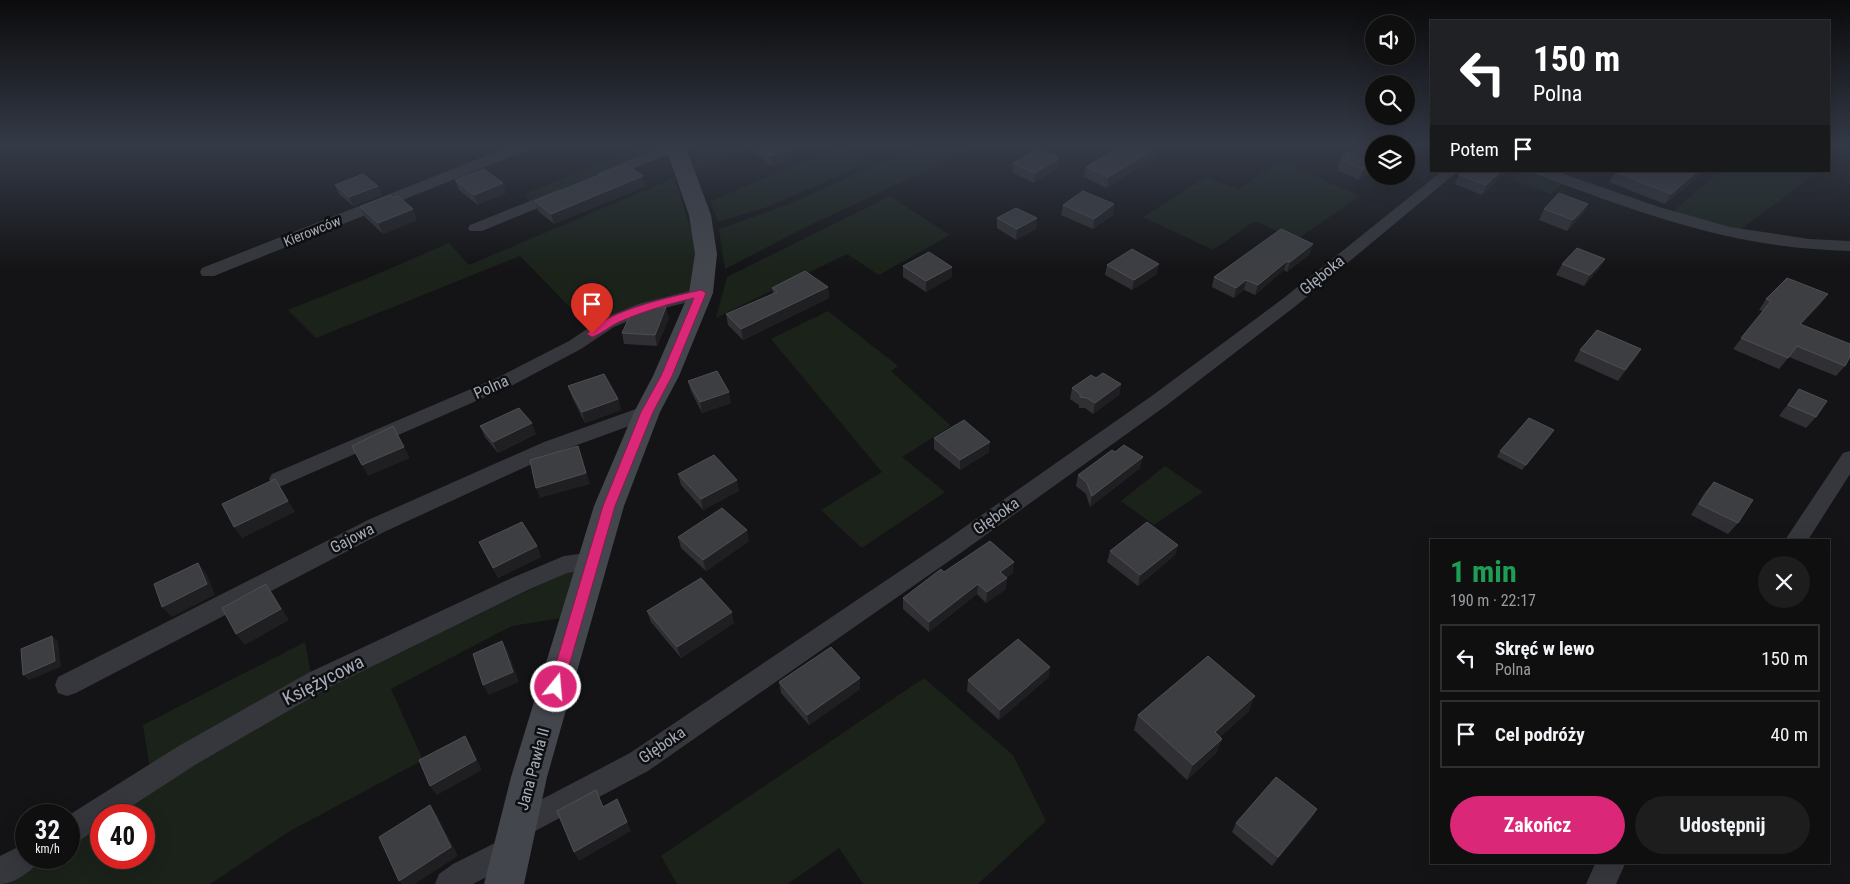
<!DOCTYPE html>
<html lang="pl">
<head>
<meta charset="utf-8">
<style>
  :root { --surface:#0f0f10; --page:#1d1d1e; --text:#f1f3f6; --muted:#9b9c9f; --line:#2f2f30; --accent:#db2777 }
  body { margin:0; font-family:"Roboto Condensed",sans-serif; background:var(--page); color:var(--text); height:100vh; display:flex; flex-direction:column; font-size:19px; white-space:nowrap }
  * { box-sizing:border-box; margin:0 }
  p { font-size:16px; color:var(--muted) }
  .icon { flex:none; width:28px; height:28px; fill:none; stroke:currentColor; stroke-width:2; stroke-linecap:round; stroke-linejoin:round }
  .map { position:relative; flex:1; overflow:hidden }
  .panel { position:absolute; left:1430px; top:539px; width:400px; height:325px; display:flex; flex-direction:column; background:var(--surface); border-radius:0px; box-shadow:0 5px 20px #0002,0 0 0 1px var(--line) }
  .panel>* { flex:none }
  .banner { position:absolute; left:1430px; top:20px; width:400px; height:152px; border-radius:0px; box-shadow:0 5px 20px #0002,0 0 0 1px var(--line); background:#202124; color:#fff; overflow:hidden }
  .buttons { position:absolute; left:1365px; top:15px; display:grid; gap:10px }
  .buttons a { display:grid; place-items:center; width:50px; height:50px; border-radius:50%; background:var(--surface); box-shadow:0 5px 20px #0002,0 0 0 1px var(--line); font-size:25px }
  .speed { position:absolute; left:15px; top:804px; display:flex; gap:10px; font-size:25px; font-weight:700; text-align:center }
  .speed>* { display:grid; place-content:center; width:65px; height:65px; border-radius:50%; background:var(--surface); box-shadow:0 5px 20px #0002,0 0 0 1px var(--line); line-height:1 }
  .speed small { font-size:12px; font-weight:400 }
  .speed .limit { border:8px solid #d22; background:#fff; color:#111 }
  .pin { position:absolute; display:grid; place-items:center; width:42px; height:42px; color:#fff; margin:-51px -21px; border-radius:50% 50% 50% 0; rotate:-45deg; box-shadow:0 0 5px #0007 }
  .pin .icon { rotate:45deg }
  .me { position:absolute; width:55px; margin:-28px; rotate:17deg; stroke-linejoin:round; filter:drop-shadow(0 0 4px #0008) }
  .turn { display:flex; align-items:center; gap:18px; height:105px; padding:0 20px; font-size:22px }
  .turn .icon { width:65px; height:65px; stroke-width:2.5 }
  .turn b { display:block; font-size:35px; line-height:42px }
  .then { display:flex; align-items:center; height:48px; padding:0 20px; background:#0003; gap:10px; font-size:19px }
  .round { display:grid; place-items:center; flex:none; width:52px; height:52px; border-radius:26px; background:var(--page) }
  .headline { display:flex; align-items:center; justify-content:space-between; height:85px; padding:0 20px }
  h1 { font-size:30px; font-weight:700; line-height:38px; color:#1e9e55 }
  .primary-button { display:flex; gap:10px; margin-top:auto; padding:10px 20px }
  .primary-button a { flex:1; height:58px; border-radius:30px; background:var(--accent); color:#fff; font-size:20px; font-weight:700; line-height:58px; text-align:center }
  .primary-button a+a { background:var(--page); color:var(--text) }
  ul { padding:0; list-style:none }
  li { display:flex; align-items:center; gap:15px; height:68px; margin:0 10px 8px; padding:0 10px; border:2px solid var(--line); border-radius:0px }
  li div { flex:1 }
  li b { display:block; font-size:19px }
  li em { font-style:normal }
  .map>svg:first-child { display:block }
</style>
</head>
<body>
<div class="map">
<svg width="1850" height="884" viewBox="0 0 1850 884">
  <rect width="100%" height="100%" fill="#141416"/>
  <!-- green -->
  <g fill="#1a221a">
    <polygon points="645,145 662,145 662,147 659,151 531,203 525,194"/>
    <polygon points="696,145 763,145 697,169 690,147"/>
    <polygon points="842,145 873,161 767,207 718,222 711,201"/>
    <polygon points="920,145 981,145 804,228 725,269 719,229 789,204"/>
    <polygon points="1280,161 1360,196 1296,240 1255,221 1213,250 1143,217 1206,177 1239,190"/>
    <polygon points="1519,171 1528,171 1562,184 1551,194 1509,179"/>
    <polygon points="1720,171 1819,171 1737,232 1671,213"/>
    <polygon points="674,178 696,244 693,293 590,328 520,256 316,338 288,310 368,278 449,243 469,265"/>
    <polygon points="890,196 950,235 879,275 847,254 716,318 727,277"/>
    <polygon points="828,311 898,366 891,371 951,426 902,457 945,492 862,548 821,510 882,472 771,339"/>
    <polygon points="1165,466 1203,492 1154,525 1121,501"/>
    <polygon points="573,569 582,570 568,617 512,626 391,689 423,760 290,831 210,884 0,884 0,879 34,858 69,858 69,836 101,815 101,858 144,858 144,815 101,815 306,697"/>
    <polygon points="305,642 312,680 150,769 143,725"/>
    <polygon points="924,678 1013,755 1046,821 978,884 863,884 839,848 788,884 677,884 661,856"/>
  </g>
  <g fill="none" stroke-linecap="round" stroke-linejoin="round">
    <!-- street -->
    <g fill="#35373c" fill-rule="evenodd">
      <polygon points="514,145 534,145 532,148 214,276 202,276 200,272 202,268"/>
      <polygon points="673,145 695,145 693,148 662,157 608,179 598,179 596,176 598,173 652,151"/>
      <polygon points="1442,171 1458,171 1297,305 1167,405 962,552 648,771 522,838 527,848 523,858 473,884 435,884 439,874 453,864 509,836 504,826 508,817 630,753 946,540 1153,395 1285,297"/>
      <path d="M 1533,171 L 1555,171 L 1659,207 L 1730,227 L 1809,239 L 1850,241 L 1850,251 C 1823,250 1796,248 1770,244 C 1689,232 1611,202 1535,174 Z"/>
      <polygon points="560,189 565,191 568,194 565,197 482,231 470,231 468,228 470,225"/>
      <polygon points="701,288 707,289 710,293 707,297 650,312 614,327 581,349 513,385 286,484 279,487 272,484 269,479 272,474 499,377 569,341 602,319 638,304"/>
      <polygon points="647,405 654,407 657,412 654,417 558,452 384,532 76,693 67,696 58,693 55,685 58,677 368,520 544,442"/>
      <polygon points="1850,451 1850,474 1808,540 1785,540 1843,453"/>
      <polygon points="593,552 601,555 604,561 601,567 567,573 530,589 326,689 195,765 118,815 101,815 101,826 79,841 69,844 69,815 177,747 308,673 514,577 564,556"/>
      <path d="M 26,843 L 26,858 L 40,858 C 35,870 14,884 0,884 L 0,856 Z"/>
      <polygon points="1596,862 1626,862 1616,884 1586,884"/>
    </g>
    <!-- secondary -->
    <polygon fill="#43464c" fill-rule="evenodd" points="665,145 685,145 711,215 717,254 713,293 679,376 660,412 624,506 547,777 524,884 484,884 511,777 594,506 634,412 653,376 689,293 695,254 689,215"/>
  </g>
  <!-- wall -->
  <g fill="#303034">
    <polygon points="755,145 788,145 792,149 793,159 772,166 756,153"/>
    <polygon points="1374,145 1359,180 1338,170 1339,168 1338,167 1341,157"/>
    <polygon points="1156,157 1107,188 1084,177 1086,167"/>
    <polygon points="1013,163 1058,168 1034,183 1013,173"/>
    <polygon points="1463,171 1504,171 1503,175 1482,195 1455,184 1459,175"/>
    <polygon points="1616,171 1702,171 1700,175 1665,204 1609,182"/>
    <polygon points="455,180 506,193 478,205 459,190"/>
    <polygon points="335,185 378,186 382,195 353,206 339,194"/>
    <polygon points="646,186 554,224 538,211 535,201"/>
    <polygon points="1063,205 1113,215 1093,229 1061,215"/>
    <polygon points="360,207 417,220 383,234 365,217"/>
    <polygon points="1544,209 1583,214 1567,231 1539,220"/>
    <polygon points="997,218 1037,218 1036,229 1016,240 997,228"/>
    <polygon points="1310,254 1287,272 1284,270 1255,295 1244,290 1234,298 1212,287 1214,277"/>
    <polygon points="1605,259 1599,269 1584,286 1556,275 1562,264"/>
    <polygon points="1107,265 1157,274 1132,290 1105,275"/>
    <polygon points="903,266 952,277 926,292 903,277"/>
    <polygon points="828,287 829,298 743,340 728,325 726,314 773,294 772,288"/>
    <polygon points="1766,299 1820,305 1801,324 1845,366 1836,376 1789,357 1779,369 1733,349 1763,311 1759,310"/>
    <polygon points="669,318 657,346 624,344 622,333"/>
    <polygon points="1641,349 1634,360 1618,381 1574,361 1580,350"/>
    <polygon points="1096,378 1121,384 1119,395 1093,414 1085,408 1079,408 1079,405 1070,399 1072,388"/>
    <polygon points="688,381 731,403 702,413 691,391"/>
    <polygon points="568,386 618,399 621,410 585,423 572,397"/>
    <polygon points="1799,389 1816,417 1806,428 1779,416"/>
    <polygon points="480,426 536,434 498,453 485,437"/>
    <polygon points="1551,435 1522,470 1497,457 1500,451"/>
    <polygon points="934,438 989,452 960,470 934,449"/>
    <polygon points="1140,468 1090,507 1086,494 1076,486 1078,475"/>
    <polygon points="678,474 739,491 703,510 681,485"/>
    <polygon points="1714,482 1738,523 1728,534 1691,515 1705,492"/>
    <polygon points="678,537 749,541 706,571 681,548"/>
    <polygon points="479,542 537,546 541,557 498,578"/>
    <polygon points="1178,545 1175,555 1138,586 1107,562 1110,551"/>
    <polygon points="944,572 1013,573 1006,578 1006,589 986,603 977,594 929,632 903,609 903,598"/>
    <polygon points="647,611 734,623 681,658 651,622"/>
    <polygon points="1049,677 999,720 967,691 968,680"/>
    <polygon points="860,678 860,689 809,725 781,693 779,682"/>
    <polygon points="1249,711 1220,737 1222,739 1216,753 1187,780 1134,730 1138,715"/>
    <polygon points="1317,809 1311,819 1272,866 1232,832 1236,823"/>
  </g>
  <!-- shaded-wall -->
  <g fill="#1f1f22">
    <polygon points="1158,147 1156,157 1107,188 1108,177"/>
    <polygon points="792,149 793,159 772,166 770,156"/>
    <polygon points="1059,158 1058,168 1034,183 1035,173"/>
    <polygon points="1374,163 1374,171 1359,180 1363,170"/>
    <polygon points="1501,171 1504,171 1503,175 1482,195 1486,185"/>
    <polygon points="1698,171 1702,171 1700,175 1665,204 1671,194"/>
    <polygon points="643,176 646,186 554,224 551,214"/>
    <polygon points="503,183 506,193 478,205 474,195"/>
    <polygon points="378,186 382,195 353,206 349,197"/>
    <polygon points="1114,204 1113,215 1093,229 1094,219"/>
    <polygon points="1588,204 1583,214 1567,231 1573,220"/>
    <polygon points="413,209 417,220 383,234 378,223"/>
    <polygon points="1037,218 1036,229 1016,240 1017,229"/>
    <polygon points="1313,244 1310,254 1287,272 1290,262"/>
    <polygon points="1605,259 1599,269 1584,286 1590,275"/>
    <polygon points="1287,261 1284,270 1255,295 1258,285"/>
    <polygon points="1159,264 1157,274 1132,290 1134,280"/>
    <polygon points="952,267 952,277 926,292 926,281"/>
    <polygon points="1246,280 1244,290 1234,298 1236,288"/>
    <polygon points="828,287 829,298 743,340 741,329"/>
    <polygon points="1828,294 1820,305 1792,335 1800,324"/>
    <polygon points="666,307 669,318 657,346 655,335"/>
    <polygon points="1641,349 1634,360 1618,381 1625,370"/>
    <polygon points="1121,384 1119,395 1093,414 1095,403"/>
    <polygon points="729,392 731,403 702,413 700,402"/>
    <polygon points="618,399 621,410 585,423 582,412"/>
    <polygon points="532,423 536,434 498,453 493,442"/>
    <polygon points="1554,430 1551,435 1522,470"/>
    <polygon points="990,442 989,452 960,470 960,460"/>
    <polygon points="578,446 590,484 540,498 536,488"/>
    <polygon points="404,447 410,458 368,476 362,465"/>
    <polygon points="1143,457 1140,468 1090,507 1092,496"/>
    <polygon points="275,479 295,512 242,538 234,527"/>
    <polygon points="737,480 739,491 703,510 701,499"/>
    <polygon points="747,530 749,541 706,571 703,560"/>
    <polygon points="1178,545 1175,555 1138,586 1140,575"/>
    <polygon points="537,546 541,557 498,578 493,568"/>
    <polygon points="1014,562 1013,573 999,583 1000,572"/>
    <polygon points="198,563 207,574 215,595 172,617 162,607"/>
    <polygon points="1007,578 1006,589 986,603 987,592"/>
    <polygon points="266,584 274,595 289,620 245,645 236,634"/>
    <polygon points="978,584 977,594 929,632 929,622"/>
    <polygon points="732,612 734,623 681,658 677,647"/>
    <polygon points="52,636 58,641 61,667 29,680 23,675"/>
    <polygon points="502,641 508,651 519,682 489,695 483,685"/>
    <polygon points="1050,667 1049,677 999,720 1000,710"/>
    <polygon points="860,678 860,689 809,725 807,715"/>
    <polygon points="1255,696 1249,711 1209,747 1215,732"/>
    <polygon points="465,736 471,746 482,770 437,795 430,786"/>
    <polygon points="1222,739 1216,753 1187,780 1193,765"/>
    <polygon points="617,799 631,831 579,861 574,852"/>
    <polygon points="430,805 437,815 458,856 415,884 402,884 399,881"/>
    <polygon points="1317,809 1311,819 1272,866 1278,857"/>
  </g>
  <!-- building -->
  <g fill="#3c3e42" stroke="#4c4f55">
    <polygon points="757,145 788,145 792,149 770,156"/>
    <polygon points="1123,145 1153,145 1158,147 1108,177 1086,167"/>
    <polygon points="1361,145 1374,145 1374,163 1363,170 1341,160 1344,158 1341,157"/>
    <polygon points="1038,149 1059,158 1035,173 1013,163"/>
    <polygon points="626,164 643,176 551,214 535,201"/>
    <polygon points="484,169 503,183 474,195 455,180"/>
    <polygon points="1463,171 1501,171 1486,185 1459,175"/>
    <polygon points="1616,171 1698,171 1671,194 1615,172"/>
    <polygon points="363,174 378,186 349,197 335,185"/>
    <polygon points="1083,191 1114,204 1094,219 1063,205"/>
    <polygon points="1559,193 1588,204 1573,220 1544,209"/>
    <polygon points="390,195 393,198 398,196 413,209 378,223 360,207"/>
    <polygon points="1016,208 1037,218 1017,229 997,218"/>
    <polygon points="1281,229 1313,244 1290,262 1287,261 1258,285 1246,280 1236,288 1214,277"/>
    <polygon points="1577,248 1605,259 1590,275 1562,264"/>
    <polygon points="1132,249 1159,264 1134,280 1107,265"/>
    <polygon points="929,252 952,267 926,281 903,266"/>
    <polygon points="805,271 828,287 741,329 726,314 777,292 772,288"/>
    <polygon points="1787,278 1828,294 1800,324 1850,344 1850,357 1845,366 1797,346 1788,358 1741,338 1771,301 1766,299"/>
    <polygon points="641,306 666,307 655,335 622,333 633,309"/>
    <polygon points="1597,330 1641,349 1625,370 1580,350"/>
    <polygon points="717,371 729,392 700,402 688,381"/>
    <polygon points="1103,373 1121,384 1095,403 1087,398 1080,397 1080,394 1072,388 1091,375 1096,378"/>
    <polygon points="604,374 618,399 582,412 568,386"/>
    <polygon points="1799,389 1827,401 1816,417 1788,405"/>
    <polygon points="519,408 532,423 493,442 480,426"/>
    <polygon points="1529,418 1554,430 1526,465 1500,451"/>
    <polygon points="964,420 990,442 960,460 934,438"/>
    <polygon points="393,426 404,447 362,465 352,446"/>
    <polygon points="1124,445 1143,457 1092,496 1087,483 1078,475 1112,450 1115,452"/>
    <polygon points="578,446 586,473 536,488 530,460"/>
    <polygon points="714,455 737,480 701,499 678,474"/>
    <polygon points="275,479 288,501 234,527 222,504"/>
    <polygon points="1714,482 1753,500 1738,523 1699,504"/>
    <polygon points="722,508 747,530 703,560 678,537"/>
    <polygon points="522,522 537,546 493,568 479,542"/>
    <polygon points="1147,522 1178,545 1140,575 1110,551"/>
    <polygon points="990,541 1014,562 1000,572 1007,578 987,592 978,584 929,622 903,598 941,569 944,572"/>
    <polygon points="198,563 207,584 162,607 154,584"/>
    <polygon points="701,578 732,612 677,647 647,611"/>
    <polygon points="266,584 281,609 236,634 222,608"/>
    <polygon points="52,636 55,661 23,675 21,649"/>
    <polygon points="1018,639 1050,667 1000,710 968,680"/>
    <polygon points="502,641 513,672 483,685 473,654"/>
    <polygon points="831,647 860,678 807,715 779,682"/>
    <polygon points="1208,656 1255,696 1215,732 1222,739 1193,765 1138,715"/>
    <polygon points="465,736 476,760 430,786 419,760"/>
    <polygon points="1276,777 1317,809 1278,857 1236,823"/>
    <polygon points="596,790 603,807 617,799 627,822 574,852 557,811"/>
    <polygon points="430,805 451,847 399,881 379,837"/>
  </g>
  <!-- sky -->
  <linearGradient id="sky" x2="0" y2="1"><stop stop-color="#0b0b0c"/><stop offset="0.54" stop-color="#343a47"/><stop offset="1" stop-color="#343a47" stop-opacity="0"/></linearGradient>
  <rect width="1850" height="269" fill="url(#sky)"/>
  <!-- route -->
  <path fill="#db2777" stroke="#8e194d" d="M 701,290 L 706,293 L 672,376 L 653,412 L 615,506 L 563,687 L 561,692 L 556,693 L 551,692 L 549,687 L 603,506 L 641,412 L 661,376 L 694,298 C 668,304 644,311 619,322 C 610,326 601,334 592,337 L 587,334 C 607,310 671,297 701,290 Z"/>
  <g text-anchor="middle" dominant-baseline="central" stroke-width="5" stroke-linejoin="round" paint-order="stroke">
    <!-- far-street labels -->
    <g font-size="14" fill="#a4acb8" stroke="#0f0f11">
      <text transform="translate(312 231) rotate(-22)">Kierowców</text>
    </g>
    <!-- street labels -->
    <g font-size="16" fill="#a4acb8" stroke="#0f0f11">
      <text transform="translate(1322 275) rotate(-39)">Głęboka</text>
      <text transform="translate(491 387) rotate(-24)">Polna</text>
      <text transform="translate(996 516) rotate(-35)">Głęboka</text>
      <text transform="translate(352 538) rotate(-27)">Gajowa</text>
      <text transform="translate(662 745) rotate(-34)">Głęboka</text>
      <text transform="translate(533 769) rotate(-75)">Jana Pawła II</text>
    </g>
    <!-- near-street labels -->
    <g font-size="19" fill="#a4acb8" stroke="#0f0f11">
      <text transform="translate(323 680) rotate(-27)">Księżycowa</text>
    </g>
  </g>
</svg>
<div class="buttons">
<a><svg class="icon" aria-label="sound" viewBox="0 0 24 24"><path d="M4 9h4l5-4v14l-5-4H4zM17 9q2 3 0 6"/></svg></a>
<a><svg class="icon" aria-label="search" viewBox="0 0 24 24"><circle cx="10" cy="10" r="6"/><path d="M15 15l6 6"/></svg></a>
<a><svg class="icon" aria-label="layers" viewBox="0 0 24 24"><path d="M12 4l9 5-9 5-9-5zM3 14l9 5 9-5"/></svg></a>
</div>
<div class="speed"><div>32<small>km/h</small></div><div class="limit">40</div></div>
<div class="pin" style="left:592px;top:334px;background:#d93025"><svg class="icon" aria-label="arrive" viewBox="0 0 24 24"><path d="M6 21V4h12l-3 4 3 4H6"/></svg></div>
<svg class="me" style="left:556px;top:687px" viewBox="-20 -20 40 40"><circle r="17" fill="#db2777" stroke="#fff" stroke-width="3"/><path d="M0-11L8 9 0 5-8 9z" fill="#fff"/></svg>
<div class="banner">
<div class="turn"><svg class="icon" aria-label="left" viewBox="0 0 24 24"><path d="M17 20v-9H6M10 6l-5 5 5 5"/></svg><div><b>150 m</b>Polna</div></div>
<div class="then">Potem<svg class="icon" aria-label="arrive" viewBox="0 0 24 24"><path d="M6 21V4h12l-3 4 3 4H6"/></svg></div>
</div>
<section class="panel">
<div class="headline"><div><h1>1 min</h1><p>190 m · 22:17</p></div><a class="round"><svg class="icon" aria-label="close" viewBox="0 0 24 24"><path d="M6 6l12 12M18 6L6 18"/></svg></a></div>
<ul>
<li><svg class="icon" aria-label="left" viewBox="0 0 24 24"><path d="M17 20v-9H6M10 6l-5 5 5 5"/></svg><div><b>Skręć w lewo</b><p>Polna</p></div><em>150 m</em></li>
<li><svg class="icon" aria-label="arrive" viewBox="0 0 24 24"><path d="M6 21V4h12l-3 4 3 4H6"/></svg><div><b>Cel podróży</b></div><em>40 m</em></li>
</ul>
<div class="primary-button"><a>Zakończ</a><a>Udostępnij</a></div>
</section>
</div>
</body>
</html>
